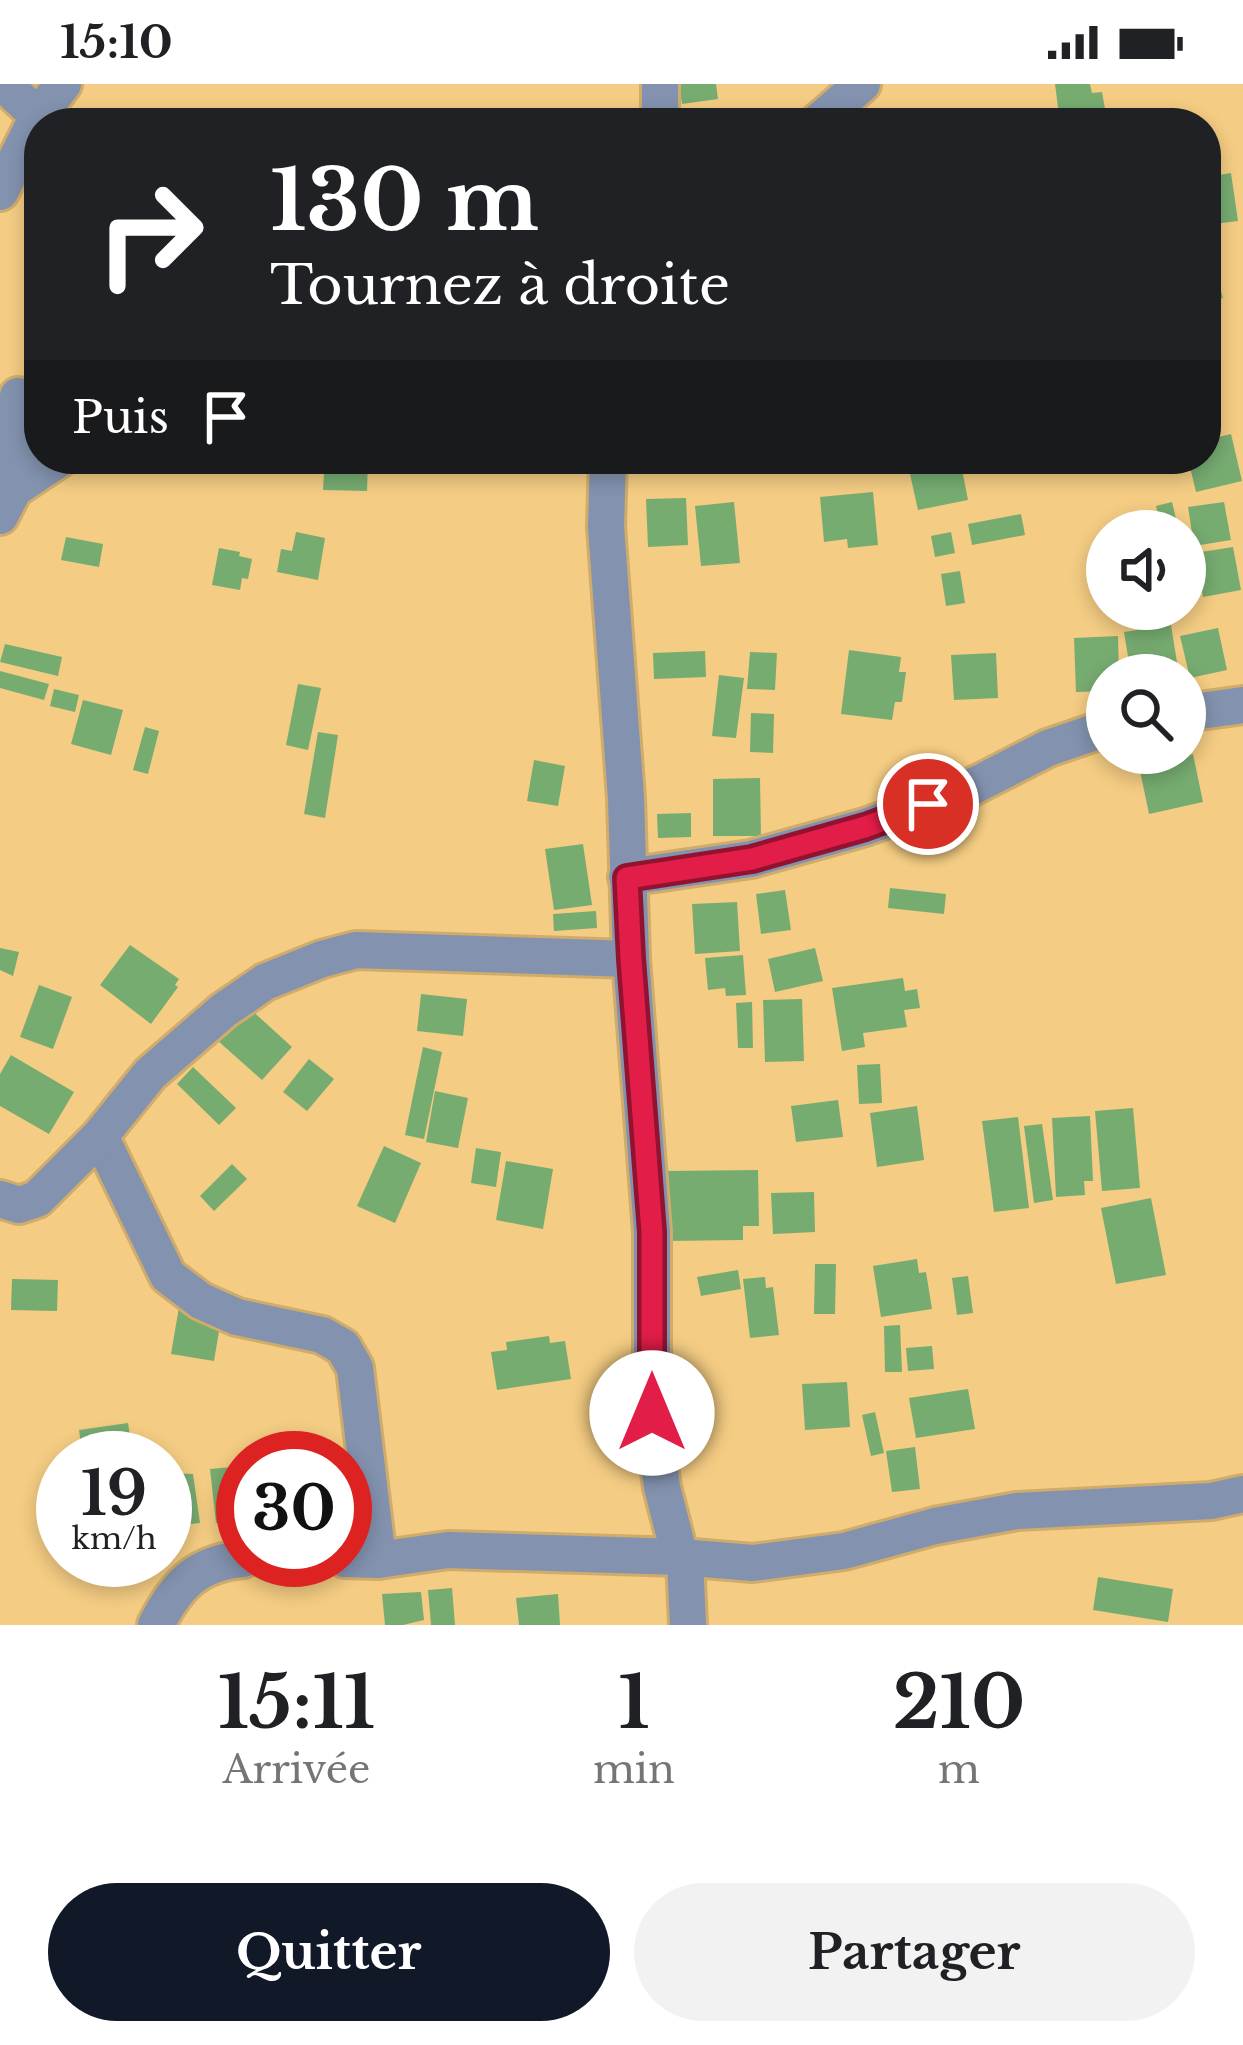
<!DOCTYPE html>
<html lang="fr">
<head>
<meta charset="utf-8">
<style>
  :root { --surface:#fff; --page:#f2f2f2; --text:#202124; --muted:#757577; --accent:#111827 }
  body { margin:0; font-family:"Libre Baskerville",serif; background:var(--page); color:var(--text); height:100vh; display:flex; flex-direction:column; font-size:45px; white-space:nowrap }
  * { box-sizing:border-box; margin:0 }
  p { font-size:39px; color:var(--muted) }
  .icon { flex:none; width:66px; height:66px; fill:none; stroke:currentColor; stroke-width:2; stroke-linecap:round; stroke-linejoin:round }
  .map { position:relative; height:1541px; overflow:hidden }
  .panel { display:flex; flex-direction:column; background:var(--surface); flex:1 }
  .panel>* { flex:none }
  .banner { position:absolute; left:24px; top:24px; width:1197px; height:366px; border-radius:48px; box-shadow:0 6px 18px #0003; background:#202124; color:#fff; overflow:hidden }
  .fabs { position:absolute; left:1086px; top:426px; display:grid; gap:24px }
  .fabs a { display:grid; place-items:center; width:120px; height:120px; border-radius:50%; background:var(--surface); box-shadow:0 6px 18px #0003; font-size:60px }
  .speed { position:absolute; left:36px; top:1347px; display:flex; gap:24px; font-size:60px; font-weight:700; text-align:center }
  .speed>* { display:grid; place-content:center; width:156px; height:156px; border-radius:50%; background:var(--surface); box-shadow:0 6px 18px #0003; line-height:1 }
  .speed small { font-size:30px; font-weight:400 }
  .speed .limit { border:18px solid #d22; background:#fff; color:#111 }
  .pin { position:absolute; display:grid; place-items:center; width:102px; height:102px; color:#fff; margin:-51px; border:6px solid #fff; border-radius:50%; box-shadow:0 3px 12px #0007 }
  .me { position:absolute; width:132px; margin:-66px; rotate:0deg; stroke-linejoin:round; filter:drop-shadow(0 0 9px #0008) }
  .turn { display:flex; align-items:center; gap:42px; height:252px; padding:0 48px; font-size:54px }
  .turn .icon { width:156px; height:156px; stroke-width:2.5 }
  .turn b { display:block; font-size:84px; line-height:102px }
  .then { display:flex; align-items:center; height:114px; padding:0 48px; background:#0003; gap:24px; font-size:45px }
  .eta { display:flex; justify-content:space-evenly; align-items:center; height:204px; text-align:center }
  .eta b { font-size:72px; font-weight:700; line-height:84px }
  .action { display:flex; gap:24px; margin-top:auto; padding:24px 48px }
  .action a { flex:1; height:138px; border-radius:72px; background:var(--accent); color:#fff; font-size:48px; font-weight:700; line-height:138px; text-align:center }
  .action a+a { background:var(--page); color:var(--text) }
  .status { display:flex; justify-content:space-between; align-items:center; height:84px; padding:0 60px; background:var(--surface); direction:ltr }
  .status svg { height:33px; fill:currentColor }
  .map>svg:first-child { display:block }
</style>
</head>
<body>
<div class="status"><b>15:10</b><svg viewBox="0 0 49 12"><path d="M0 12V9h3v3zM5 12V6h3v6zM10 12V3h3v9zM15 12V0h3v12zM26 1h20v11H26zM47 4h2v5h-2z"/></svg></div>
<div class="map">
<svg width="1243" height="1541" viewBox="0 0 1243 1541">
  <rect width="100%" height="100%" fill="#f4cc83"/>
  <!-- building -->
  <g fill="#77ac71">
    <polygon points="679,0 716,0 718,15 682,20"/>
    <polygon points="1055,0 1090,0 1092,9 1102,8 1105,25 1059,31"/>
    <polygon points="1231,89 1238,137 1206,141 1206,93"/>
    <polygon points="1206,154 1223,214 1206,218"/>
    <polygon points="1231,350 1242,397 1196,408 1188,375 1206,375 1206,356"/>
    <polygon points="325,375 368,375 367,407 323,406"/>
    <polygon points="961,380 968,416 918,426 910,390"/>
    <polygon points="873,408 878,461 848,464 847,455 824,458 820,413"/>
    <polygon points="686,414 688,461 648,463 646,415"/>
    <polygon points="734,418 740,479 701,482 695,422"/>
    <polygon points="1172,418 1179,447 1162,447 1156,422"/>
    <polygon points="1224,418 1231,456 1194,462 1188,423"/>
    <polygon points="1021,430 1025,451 972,461 968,440"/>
    <polygon points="296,448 325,454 318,496 277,488 281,465 292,467"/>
    <polygon points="951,448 955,469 935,473 931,452"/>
    <polygon points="66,453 103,460 99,483 61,476"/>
    <polygon points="1233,463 1241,506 1203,513 1195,469"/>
    <polygon points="219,464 240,468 239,472 252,475 248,495 242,494 240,506 212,501"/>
    <polygon points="960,487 965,519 946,522 941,490"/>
    <polygon points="1171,541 1179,591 1131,591 1124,548"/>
    <polygon points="1218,544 1227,586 1190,594 1180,552"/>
    <polygon points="1118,552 1119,591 1107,591 1107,607 1076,608 1074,554"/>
    <polygon points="5,560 62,573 58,592 0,578"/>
    <polygon points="849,566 901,573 899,588 906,588 902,618 895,618 892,636 841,630"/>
    <polygon points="705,567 706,593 654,595 653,569"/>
    <polygon points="750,568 777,569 775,606 747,605"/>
    <polygon points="996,569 998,614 954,616 951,571"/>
    <polygon points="0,587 49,600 44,616 0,604"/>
    <polygon points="719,591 744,594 736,654 712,652"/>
    <polygon points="298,600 321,604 308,666 286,661"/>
    <polygon points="54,605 79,611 75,628 50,622"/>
    <polygon points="83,616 123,626 111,671 71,660"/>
    <polygon points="751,629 774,630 773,669 750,668"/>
    <polygon points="145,643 159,647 148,690 133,686"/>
    <polygon points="318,648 338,651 325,734 304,730"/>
    <polygon points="1193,670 1203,718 1149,730 1139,682"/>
    <polygon points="534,676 565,682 558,722 527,717"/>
    <polygon points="760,694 761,752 713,752 713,695"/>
    <polygon points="691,729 691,753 658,754 657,730"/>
    <polygon points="583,760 592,821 554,826 545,765"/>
    <polygon points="890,804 946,810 944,830 888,824"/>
    <polygon points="785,806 791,846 761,850 756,810"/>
    <polygon points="737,818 740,867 695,870 692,820"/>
    <polygon points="596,827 597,844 554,847 553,830"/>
    <polygon points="130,861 179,895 175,901 178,903 151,940 100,901"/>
    <polygon points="0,864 19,868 13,892 0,886"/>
    <polygon points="815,864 823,897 775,908 768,875"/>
    <polygon points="743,871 746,911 726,912 725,904 708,906 705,874"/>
    <polygon points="903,894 905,907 917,905 920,924 904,926 907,943 863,949 865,963 842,967 832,904"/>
    <polygon points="39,901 72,913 53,965 20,953"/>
    <polygon points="421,910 467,915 463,952 417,947"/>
    <polygon points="802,915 804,977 765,978 763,916"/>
    <polygon points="752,918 753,964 738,964 736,919"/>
    <polygon points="248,923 292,963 262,996 217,956"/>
    <polygon points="423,963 442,968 424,1055 405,1051"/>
    <polygon points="11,971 74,1008 49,1050 0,1022 0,990"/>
    <polygon points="309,975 334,995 307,1027 283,1008"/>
    <polygon points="880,980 882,1019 859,1020 857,981"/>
    <polygon points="193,983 236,1024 219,1041 177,1000"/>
    <polygon points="435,1007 468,1014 458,1064 426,1058"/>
    <polygon points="838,1016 843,1053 796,1058 791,1022"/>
    <polygon points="917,1022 924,1076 877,1083 870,1029"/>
    <polygon points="1133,1024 1140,1104 1102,1107 1095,1027"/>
    <polygon points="1090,1032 1093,1097 1084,1097 1085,1111 1056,1113 1052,1034"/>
    <polygon points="1018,1033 1029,1124 994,1128 982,1037"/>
    <polygon points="1042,1040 1053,1116 1034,1119 1024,1042"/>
    <polygon points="384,1062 421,1079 395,1139 357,1122"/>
    <polygon points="476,1064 501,1068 496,1103 471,1099"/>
    <polygon points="506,1077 553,1085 543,1145 496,1136"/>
    <polygon points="232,1080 247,1095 214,1127 200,1112"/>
    <polygon points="758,1086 759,1142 743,1142 743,1156 666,1157 665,1087"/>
    <polygon points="814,1108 815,1148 773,1150 771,1109"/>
    <polygon points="1151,1114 1166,1191 1116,1200 1101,1124"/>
    <polygon points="917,1175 919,1189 926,1188 932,1225 881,1233 873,1182"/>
    <polygon points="815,1180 836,1180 835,1230 814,1230"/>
    <polygon points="738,1186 741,1205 701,1212 697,1193"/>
    <polygon points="968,1192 973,1229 957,1231 952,1194"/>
    <polygon points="765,1193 766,1204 773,1203 779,1251 750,1254 743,1195"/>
    <polygon points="12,1195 58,1196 57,1227 11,1226"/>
    <polygon points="180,1217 223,1224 214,1277 171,1270"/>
    <polygon points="900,1241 902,1288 885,1288 884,1242"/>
    <polygon points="549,1252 550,1259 565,1257 571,1295 497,1306 491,1268 507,1266 506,1258"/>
    <polygon points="932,1262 934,1285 908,1287 906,1264"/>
    <polygon points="847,1298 850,1343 805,1346 802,1300"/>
    <polygon points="968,1305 975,1345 916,1354 909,1314"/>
    <polygon points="875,1328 884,1369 871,1372 862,1331"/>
    <polygon points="128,1339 132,1364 82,1371 79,1346"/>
    <polygon points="915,1363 920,1405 892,1408 886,1367"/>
    <polygon points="243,1382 243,1436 216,1439 210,1385"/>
    <polygon points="169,1389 193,1390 200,1439 172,1442"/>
    <polygon points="1098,1493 1173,1505 1168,1538 1093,1526"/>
    <polygon points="452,1504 455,1541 431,1541 428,1506"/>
    <polygon points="421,1508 424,1536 403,1541 385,1541 382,1510"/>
    <polygon points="558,1510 560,1541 519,1541 516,1514"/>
  </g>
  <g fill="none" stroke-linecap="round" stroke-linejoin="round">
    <defs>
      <g id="minor">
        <polyline points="4,0 38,32"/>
        <polyline points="660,39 660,0"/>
        <polyline points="817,39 862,0"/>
        <polyline points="0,108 38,32 63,0"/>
        <polyline points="608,375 606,443 626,714 631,875 652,1148 652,1329 662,1403 680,1473 685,1475 688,1541"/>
        <polyline points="14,405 59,375"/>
        <polyline points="0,432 14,405 18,312"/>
        <polyline points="1185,629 1243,621"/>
        <polyline points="627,793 751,775 865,743 960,709 1048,664 1107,644"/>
        <polyline points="100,1052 168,1192 201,1217 237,1233 322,1251 343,1263 355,1284 378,1476"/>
        <polyline points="0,1115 19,1121 37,1115 100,1052 150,990 224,926 265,898 322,875 356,866 631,875"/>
        <polyline points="345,1475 378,1476 448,1466 680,1473 753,1479 844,1467 935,1442 1017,1427 1211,1417 1243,1410"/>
        <path d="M 156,1541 C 176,1502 196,1479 243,1475"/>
      </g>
    </defs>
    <!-- minor casing -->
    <use href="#minor" stroke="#cfac6b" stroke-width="42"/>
    <!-- minor -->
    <use href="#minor" stroke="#8392ae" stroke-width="36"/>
  </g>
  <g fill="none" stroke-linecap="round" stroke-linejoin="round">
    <defs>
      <polyline id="route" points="652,1329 652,1148 631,875 627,794 752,775 865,743 928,720"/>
    </defs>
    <!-- route casing -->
    <use href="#route" stroke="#92132f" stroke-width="30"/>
    <!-- route -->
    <use href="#route" stroke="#e11d48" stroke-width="21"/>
  </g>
</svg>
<div class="fabs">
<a><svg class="icon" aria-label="sound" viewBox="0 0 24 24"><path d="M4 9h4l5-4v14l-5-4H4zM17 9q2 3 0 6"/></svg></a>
<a><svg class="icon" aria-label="search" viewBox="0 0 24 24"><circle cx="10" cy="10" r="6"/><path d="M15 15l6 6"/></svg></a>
</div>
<div class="speed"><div>19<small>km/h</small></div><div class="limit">30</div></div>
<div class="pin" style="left:928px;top:720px;background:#d93025"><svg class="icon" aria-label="arrive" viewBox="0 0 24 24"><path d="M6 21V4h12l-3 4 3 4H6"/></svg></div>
<svg class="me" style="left:652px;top:1329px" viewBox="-20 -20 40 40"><circle r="19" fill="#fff"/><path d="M0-13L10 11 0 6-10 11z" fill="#e11d48"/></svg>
<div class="banner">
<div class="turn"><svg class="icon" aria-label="right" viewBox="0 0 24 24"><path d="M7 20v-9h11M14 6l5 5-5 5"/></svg><div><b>130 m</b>Tournez à droite</div></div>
<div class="then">Puis<svg class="icon" aria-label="arrive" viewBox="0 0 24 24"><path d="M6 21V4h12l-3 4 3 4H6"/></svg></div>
</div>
</div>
<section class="panel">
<div class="eta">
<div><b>15:11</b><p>Arrivée</p></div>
<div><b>1</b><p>min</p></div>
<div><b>210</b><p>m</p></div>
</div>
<div class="action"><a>Quitter</a><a>Partager</a></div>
</section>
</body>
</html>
